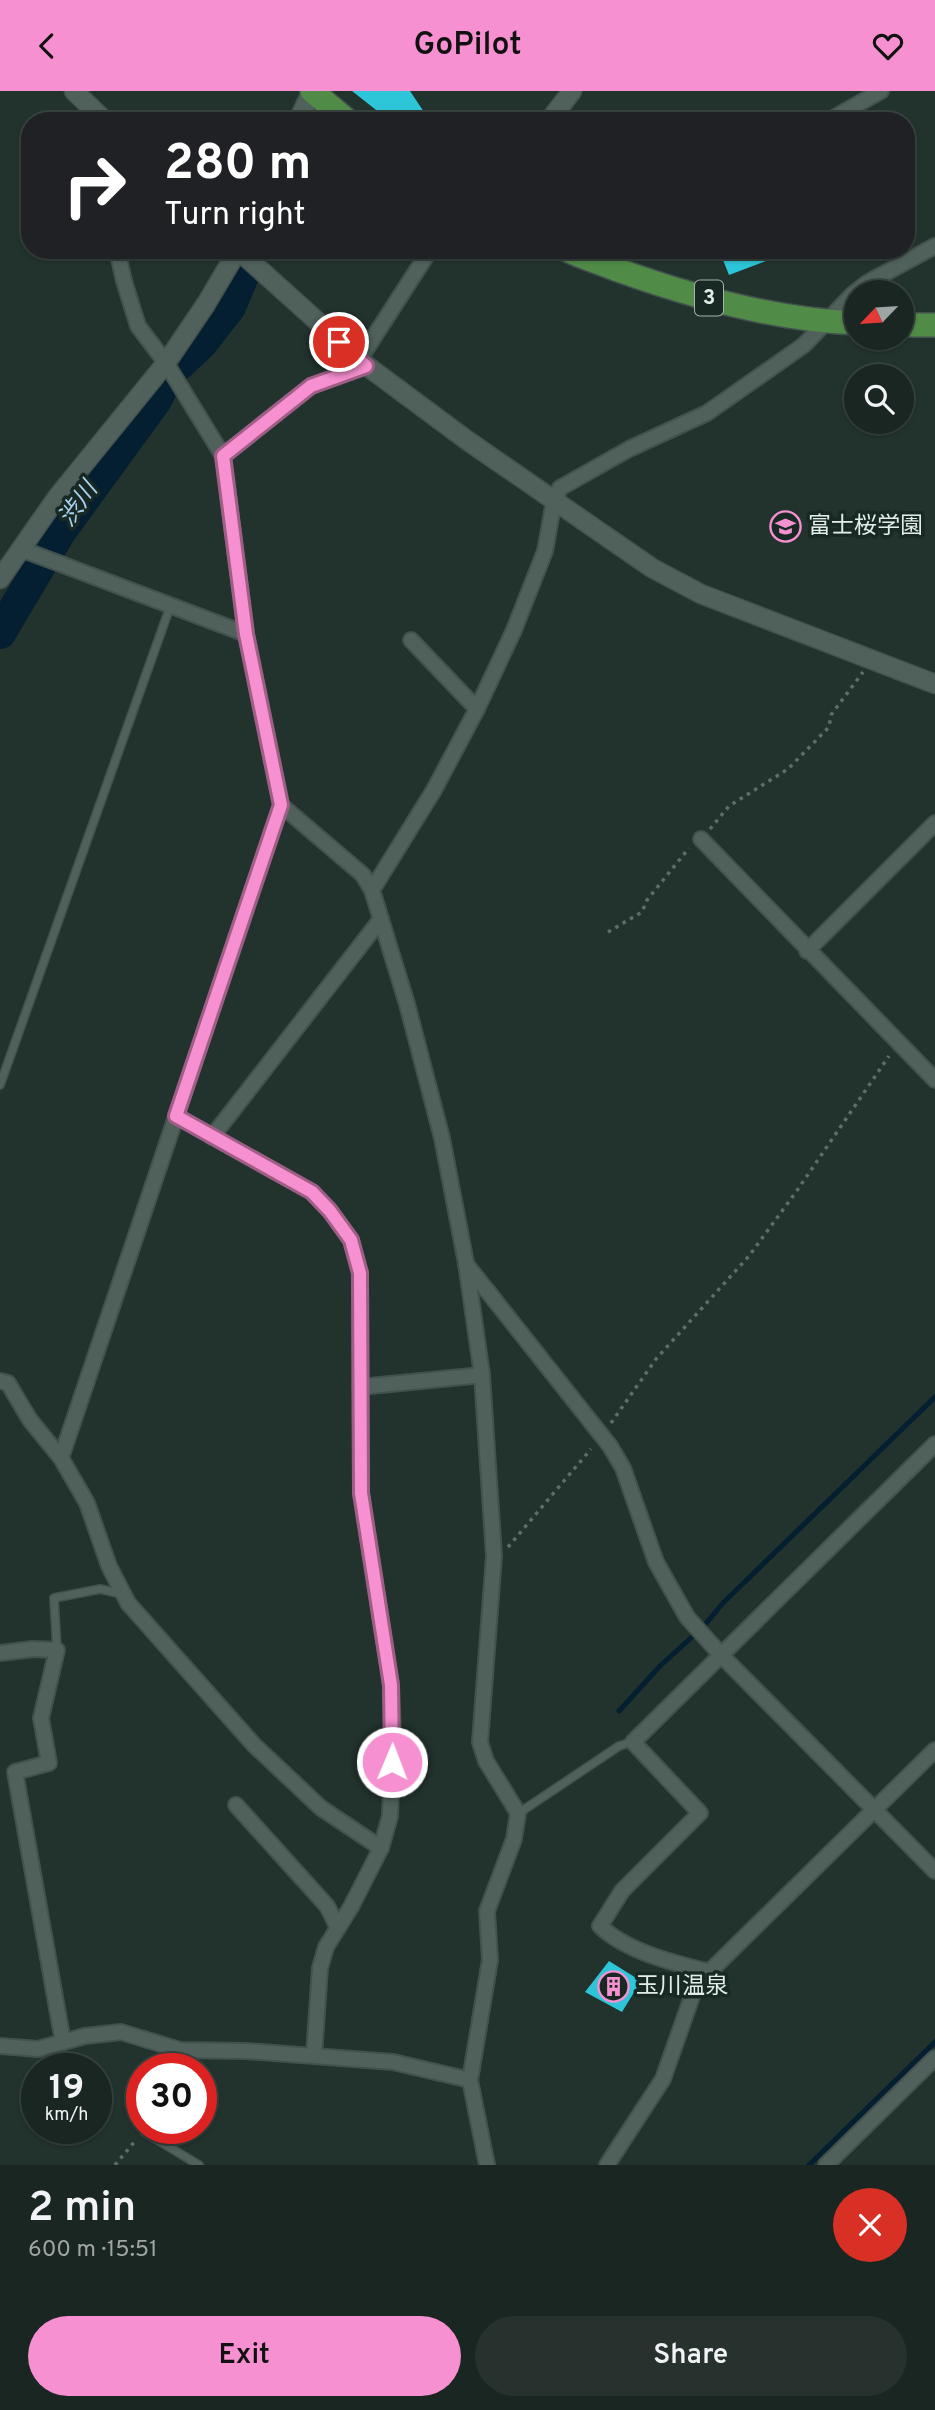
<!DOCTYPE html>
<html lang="en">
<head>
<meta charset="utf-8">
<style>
  :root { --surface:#1a2622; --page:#27322f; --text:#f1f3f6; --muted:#9fa5a5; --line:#384340; --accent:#f690d0 }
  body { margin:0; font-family:Overpass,"Noto Sans JP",sans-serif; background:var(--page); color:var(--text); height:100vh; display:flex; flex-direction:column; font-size:26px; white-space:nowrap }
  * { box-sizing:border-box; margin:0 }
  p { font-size:23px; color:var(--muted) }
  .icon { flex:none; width:38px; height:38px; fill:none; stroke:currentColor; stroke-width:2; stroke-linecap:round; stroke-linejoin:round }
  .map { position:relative; height:2074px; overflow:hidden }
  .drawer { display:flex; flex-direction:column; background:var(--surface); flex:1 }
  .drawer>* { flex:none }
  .hud { position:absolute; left:21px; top:21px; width:894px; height:147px; border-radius:28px; box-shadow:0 2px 5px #0004,0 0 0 2px var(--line); background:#202124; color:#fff; overflow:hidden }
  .needle { width:46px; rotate:245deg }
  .fabs { position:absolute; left:844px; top:189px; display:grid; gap:14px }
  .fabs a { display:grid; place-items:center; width:70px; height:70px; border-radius:50%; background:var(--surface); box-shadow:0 2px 5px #0004,0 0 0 2px var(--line); font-size:35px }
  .speed { position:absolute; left:21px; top:1962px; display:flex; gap:14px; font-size:35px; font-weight:700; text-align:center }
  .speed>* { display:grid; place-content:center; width:91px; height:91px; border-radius:50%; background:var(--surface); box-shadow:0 2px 5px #0004,0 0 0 2px var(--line); line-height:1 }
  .speed small { font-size:18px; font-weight:400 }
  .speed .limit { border:10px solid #d22; background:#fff; color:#111 }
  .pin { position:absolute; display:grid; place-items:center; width:60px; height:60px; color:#fff; margin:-30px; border:4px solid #fff; border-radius:50%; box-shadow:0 2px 7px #0007 }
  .me { position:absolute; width:77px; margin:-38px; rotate:1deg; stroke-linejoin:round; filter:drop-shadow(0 0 5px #0008) }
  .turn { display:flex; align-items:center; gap:24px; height:147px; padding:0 28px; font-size:32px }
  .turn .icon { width:91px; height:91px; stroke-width:2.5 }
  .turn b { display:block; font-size:49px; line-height:60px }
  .round { display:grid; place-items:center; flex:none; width:74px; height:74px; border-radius:37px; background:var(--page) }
  .summary { display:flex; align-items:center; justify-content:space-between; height:119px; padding:0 28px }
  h1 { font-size:42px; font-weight:600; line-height:52px }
  .button { display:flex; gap:14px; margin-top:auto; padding:14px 28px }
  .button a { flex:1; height:80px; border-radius:42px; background:var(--accent); color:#111; font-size:28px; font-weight:600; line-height:80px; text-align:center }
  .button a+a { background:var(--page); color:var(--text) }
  header { display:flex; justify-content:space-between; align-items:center; height:91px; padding:0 28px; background:var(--accent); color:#111; font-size:32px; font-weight:600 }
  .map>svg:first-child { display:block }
</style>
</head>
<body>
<header><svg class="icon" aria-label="back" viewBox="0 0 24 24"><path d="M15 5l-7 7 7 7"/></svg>GoPilot<svg class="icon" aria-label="heart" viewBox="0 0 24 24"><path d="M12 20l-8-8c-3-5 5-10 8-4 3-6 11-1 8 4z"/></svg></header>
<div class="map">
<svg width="935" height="2074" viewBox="0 0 935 2074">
  <rect width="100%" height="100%" fill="#22322d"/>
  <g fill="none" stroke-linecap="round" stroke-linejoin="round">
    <!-- stream -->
    <g stroke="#031f31" stroke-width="5">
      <polyline points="619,1620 661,1574 703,1536 723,1512 935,1306"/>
      <polyline points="809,2074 935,1951"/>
    </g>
    <!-- river -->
    <g stroke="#031f31" stroke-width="32">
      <polyline points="312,30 314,21"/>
      <polyline points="180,273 202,252 230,216 245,180"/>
      <polyline points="0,542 60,441 156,309 165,291"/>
    </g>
  </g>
  <!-- building -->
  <g fill="#2dc5d8">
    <polygon points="352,0 410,0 430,30 390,30"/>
    <polygon points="719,159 790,159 790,161 729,184"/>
    <polygon points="609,1870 641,1890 622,1921 585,1901"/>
  </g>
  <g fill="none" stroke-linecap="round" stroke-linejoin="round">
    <defs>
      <g id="service">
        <polyline points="0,994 170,516"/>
        <polyline points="57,1559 54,1507 100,1498 122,1503"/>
        <polyline points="519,1722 619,1655 632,1651"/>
        <polyline points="144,2041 199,2074"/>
      </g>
      <g id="minor">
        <polyline points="828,30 881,0"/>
        <polyline points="117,159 124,190 138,235 166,272 223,365 246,543 281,714 363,784 372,799 407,913 442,1047 466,1172 482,1284 494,1465 480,1651 486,1670 518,1722 514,1748 487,1820 490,1869 470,1989 487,2074"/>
        <polyline points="359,269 430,159"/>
        <polyline points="223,365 311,295 367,275"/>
        <polyline points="21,458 246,543"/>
        <polyline points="411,549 477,618"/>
        <polyline points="701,748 935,989"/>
        <polyline points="372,799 434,699 477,618 514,539 545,460 554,410 560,397 629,358 707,322 804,254 853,203 867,192 935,155"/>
        <polyline points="807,860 935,732"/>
        <polyline points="176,1025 312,1101 330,1120 351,1149 360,1182 361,1402 391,1594 393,1643 390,1725 381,1757 351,1816 326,1856 320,1877 314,1964"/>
        <polyline points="212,1046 381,828"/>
        <polyline points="466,1173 610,1355 623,1377 656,1471 687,1526 721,1564 935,1780"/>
        <polyline points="0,1290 8,1292 30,1329 61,1367 87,1412 109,1475 128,1512 254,1654 321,1717 381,1757"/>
        <polyline points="360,1296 482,1284"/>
        <polyline points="61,1367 281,714"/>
        <polyline points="0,1562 33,1558 57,1559 41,1627 49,1672 15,1681 63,1951"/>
        <polyline points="236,1714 327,1815 338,1837"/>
        <path d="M 710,1881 C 674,1872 627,1861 600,1835 L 622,1800 L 700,1722 L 633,1651 L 935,1353"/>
        <polyline points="0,1955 38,1958 85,1945 121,1941 180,1959 246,1960 393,1971 470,1989"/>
        <polyline points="607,2074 663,1988 696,1894 935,1659"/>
        <polyline points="826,2074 935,1967"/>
      </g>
      <g id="tertiary">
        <polyline points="74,0 105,30"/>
        <polyline points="298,30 312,0"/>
        <polyline points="549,30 572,0"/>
        <polyline points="238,159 367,275 468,350 652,477 701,503 935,593"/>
        <polyline points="0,488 58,405 166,272 206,213 238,159"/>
      </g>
      <g id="primary">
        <polyline points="312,0 348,30"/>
        <path d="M 567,159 C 583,167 601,172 618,179 C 693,206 775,229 856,232"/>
        <polyline points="901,234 935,234"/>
      </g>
    </defs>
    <!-- service casing -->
    <use href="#service" stroke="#42514d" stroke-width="10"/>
    <!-- minor casing -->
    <use href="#minor" stroke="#42514d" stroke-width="18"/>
    <!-- tertiary casing -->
    <use href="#tertiary" stroke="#42514d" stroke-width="21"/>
    <!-- primary casing -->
    <use href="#primary" stroke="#42514d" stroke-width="26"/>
    <!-- path -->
    <g stroke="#5e6d68" stroke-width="3.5" stroke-dasharray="3.5 5" stroke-linecap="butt">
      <polyline points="710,738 729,715 788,678 829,636 831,624 863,581"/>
      <polyline points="608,841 642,821 647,809 689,757"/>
      <polyline points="611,1332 656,1268 749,1165 796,1101 889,965"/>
      <polyline points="508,1456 591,1358"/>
      <polyline points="115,2074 136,2049"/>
    </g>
    <!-- service -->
    <use href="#service" stroke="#50615c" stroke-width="7"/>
    <!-- minor -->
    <use href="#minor" stroke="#50615c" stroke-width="14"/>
    <!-- tertiary -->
    <use href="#tertiary" stroke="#50615c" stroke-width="18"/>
    <!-- primary -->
    <use href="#primary" stroke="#518b48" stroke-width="23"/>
  </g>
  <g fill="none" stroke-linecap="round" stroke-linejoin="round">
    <defs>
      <polyline id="route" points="339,251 366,275 311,295 223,365 246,543 281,714 176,1025 312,1101 330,1120 351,1149 360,1182 361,1402 391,1594 392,1671"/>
    </defs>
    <!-- route casing -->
    <use href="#route" stroke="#a05e87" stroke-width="18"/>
    <!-- route -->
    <use href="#route" stroke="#f690d0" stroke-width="12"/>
  </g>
  <!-- icons -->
  <defs>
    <symbol id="school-ring" viewBox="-11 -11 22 22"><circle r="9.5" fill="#182924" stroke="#f690d0" stroke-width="1.5"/><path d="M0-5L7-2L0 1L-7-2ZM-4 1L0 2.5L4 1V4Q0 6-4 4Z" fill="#f690d0"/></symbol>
    <symbol id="building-ring" viewBox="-11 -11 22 22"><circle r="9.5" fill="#182924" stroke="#f690d0" stroke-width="1.5"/><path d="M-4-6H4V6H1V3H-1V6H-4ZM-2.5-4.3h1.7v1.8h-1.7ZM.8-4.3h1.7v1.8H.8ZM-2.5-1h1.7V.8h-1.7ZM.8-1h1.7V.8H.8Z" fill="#f690d0"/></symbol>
  </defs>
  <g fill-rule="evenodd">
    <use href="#school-ring" x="768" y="418" width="35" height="35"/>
    <use href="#building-ring" x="596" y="1878" width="35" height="35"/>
  </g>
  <g text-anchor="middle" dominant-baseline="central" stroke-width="7" stroke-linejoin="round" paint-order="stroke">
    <!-- shield labels -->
    <rect fill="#182924" stroke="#a5b2ad" stroke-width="2" x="695" y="189.5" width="28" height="35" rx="5"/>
    <g font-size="21" font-weight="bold" fill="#e2ece8">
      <text x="709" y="207">3</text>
    </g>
    <!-- poi labels -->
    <g font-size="23" fill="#e2ece8" stroke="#182924" text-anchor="start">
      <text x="808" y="436">富士桜学園</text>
      <text x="636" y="1896">玉川温泉</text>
    </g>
    <!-- water labels -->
    <g font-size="24" font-style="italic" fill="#a8d0ef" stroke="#182924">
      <text transform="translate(79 414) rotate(-55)">渋川</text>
    </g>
  </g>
</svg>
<div class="fabs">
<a><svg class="needle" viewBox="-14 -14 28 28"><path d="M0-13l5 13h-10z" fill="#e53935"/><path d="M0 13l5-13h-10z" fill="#9fa5a5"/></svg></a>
<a><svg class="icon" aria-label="search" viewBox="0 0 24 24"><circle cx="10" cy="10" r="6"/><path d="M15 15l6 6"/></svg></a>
</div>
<div class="speed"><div>19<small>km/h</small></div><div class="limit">30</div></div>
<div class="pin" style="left:339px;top:251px;background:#d93025"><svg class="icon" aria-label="arrive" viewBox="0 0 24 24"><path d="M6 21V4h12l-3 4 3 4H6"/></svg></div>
<svg class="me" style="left:392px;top:1671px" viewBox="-20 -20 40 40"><circle r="17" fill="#f690d0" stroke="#fff" stroke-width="3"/><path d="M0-11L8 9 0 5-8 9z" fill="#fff"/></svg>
<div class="hud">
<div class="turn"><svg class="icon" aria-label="right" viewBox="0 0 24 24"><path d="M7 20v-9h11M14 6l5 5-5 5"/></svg><div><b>280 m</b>Turn right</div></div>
</div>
</div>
<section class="drawer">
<div class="summary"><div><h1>2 min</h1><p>600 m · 15:51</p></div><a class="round" style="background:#d93025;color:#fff"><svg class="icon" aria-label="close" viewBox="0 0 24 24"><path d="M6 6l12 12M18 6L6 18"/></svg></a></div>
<div class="button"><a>Exit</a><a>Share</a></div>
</section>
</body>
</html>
